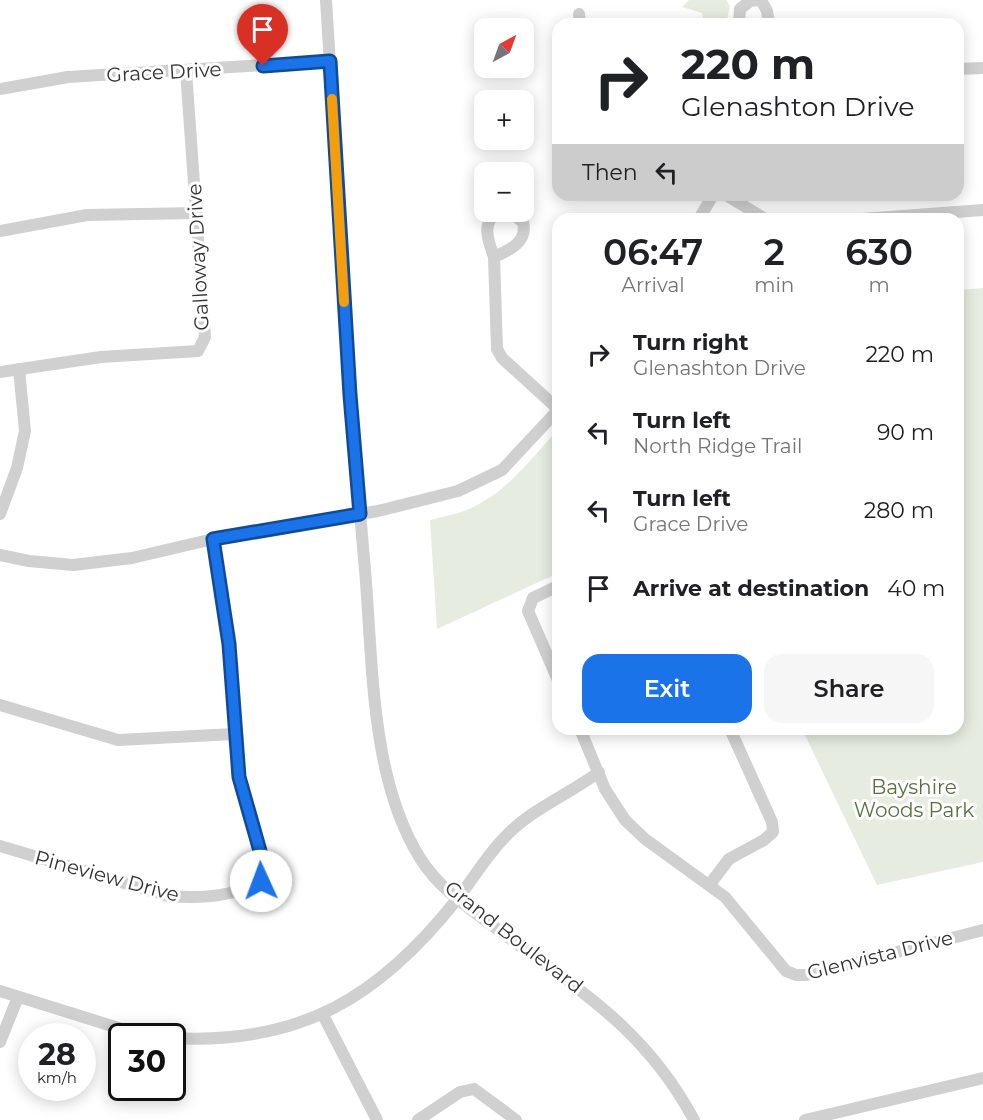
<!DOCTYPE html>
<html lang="en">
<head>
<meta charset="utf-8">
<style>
  :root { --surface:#fff; --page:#f6f6f6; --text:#202124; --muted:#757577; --accent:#1a73e8 }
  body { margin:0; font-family:Montserrat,sans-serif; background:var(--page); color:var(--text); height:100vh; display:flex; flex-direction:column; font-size:22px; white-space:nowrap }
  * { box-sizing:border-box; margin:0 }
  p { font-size:20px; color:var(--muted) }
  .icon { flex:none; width:33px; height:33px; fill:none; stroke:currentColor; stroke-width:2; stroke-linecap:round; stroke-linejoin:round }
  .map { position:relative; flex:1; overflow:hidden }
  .details { position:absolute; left:552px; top:213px; width:412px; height:522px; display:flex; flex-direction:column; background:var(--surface); border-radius:18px; box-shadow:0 3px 15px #0003 }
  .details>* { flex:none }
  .guide { position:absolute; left:552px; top:18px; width:412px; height:183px; border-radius:18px; box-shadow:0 3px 15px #0003; background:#fff; color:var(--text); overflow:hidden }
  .needle { width:39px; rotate:41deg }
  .fabs { position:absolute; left:474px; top:18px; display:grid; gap:12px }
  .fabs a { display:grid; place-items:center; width:60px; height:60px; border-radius:12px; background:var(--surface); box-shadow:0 3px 15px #0003; font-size:30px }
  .speed { position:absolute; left:18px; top:1023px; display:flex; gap:12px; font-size:30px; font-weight:700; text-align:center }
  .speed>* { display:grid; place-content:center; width:78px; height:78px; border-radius:50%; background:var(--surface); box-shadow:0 3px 15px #0003; line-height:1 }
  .speed small { font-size:15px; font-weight:400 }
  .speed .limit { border:3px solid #111; border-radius:9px; background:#fff; color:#111 }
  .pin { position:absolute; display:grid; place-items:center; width:51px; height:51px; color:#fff; margin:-62px -26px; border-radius:50% 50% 50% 0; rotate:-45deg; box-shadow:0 0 6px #0007 }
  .pin .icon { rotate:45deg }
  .me { position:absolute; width:66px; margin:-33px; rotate:358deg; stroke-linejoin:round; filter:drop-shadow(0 0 4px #0008) }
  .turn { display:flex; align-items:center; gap:21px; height:126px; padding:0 30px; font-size:27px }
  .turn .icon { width:78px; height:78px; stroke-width:2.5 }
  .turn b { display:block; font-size:42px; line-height:51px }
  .then { display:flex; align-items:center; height:57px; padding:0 30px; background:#0003; gap:12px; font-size:22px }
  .eta { display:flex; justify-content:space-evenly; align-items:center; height:102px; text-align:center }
  .eta b { font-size:36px; font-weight:600; line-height:42px }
  .primary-button { display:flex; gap:12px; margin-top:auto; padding:12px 30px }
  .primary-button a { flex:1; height:69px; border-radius:18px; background:var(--accent); color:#fff; font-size:24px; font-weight:600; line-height:69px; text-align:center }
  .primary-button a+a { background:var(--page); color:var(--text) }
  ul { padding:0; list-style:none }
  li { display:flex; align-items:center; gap:18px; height:78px; padding:0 30px }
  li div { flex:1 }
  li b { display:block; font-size:22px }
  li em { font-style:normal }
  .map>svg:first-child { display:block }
</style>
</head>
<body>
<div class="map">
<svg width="983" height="1120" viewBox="0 0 983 1120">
  <rect width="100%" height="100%" fill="#fff"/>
  <!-- green -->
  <g fill="#e6ecdf">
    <polygon points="689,0 726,0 730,6 726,24 704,24 702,13 682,7"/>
    <polygon points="983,288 983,862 877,885 802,729 958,729 959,290"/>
    <path d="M 558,430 L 558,573 L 437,629 L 430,520 C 447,516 464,513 479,504 C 511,487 534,455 558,430 Z"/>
  </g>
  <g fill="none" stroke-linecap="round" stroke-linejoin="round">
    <!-- minor -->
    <g stroke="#d0d0d0" stroke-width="12">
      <path d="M 326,0 C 338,190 348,380 365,570 C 373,662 370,778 420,858 C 440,891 478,914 508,937 C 585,994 647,1032 694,1120"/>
      <polyline points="761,0 767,11 769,24"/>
      <polyline points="579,14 580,24"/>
      <polyline points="739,24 740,9 750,1 758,0"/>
      <polyline points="958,69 983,68"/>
      <polyline points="0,89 68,77 330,61"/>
      <polyline points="726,195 765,219"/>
      <path d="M 500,212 C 480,220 488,241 494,257 C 510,250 528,242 523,222 L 510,212"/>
      <polyline points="699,219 713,195"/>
      <polyline points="862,219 983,210"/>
      <polyline points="0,231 87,215 197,213"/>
      <polyline points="494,257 497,349 502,358 558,409"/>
      <polyline points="0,372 101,357 198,351 205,337 186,71"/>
      <polyline points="0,514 17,468 25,431 19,369"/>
      <polyline points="0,555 29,561 73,565 132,558 213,539 378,511 458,491 502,470 558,410"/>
      <polyline points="558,586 533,598 528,611 558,680"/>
      <polyline points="0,705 118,740 234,734"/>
      <polyline points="580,729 605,789 625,820 645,839 725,897 786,971 796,975 807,975 983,930"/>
      <path d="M 0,846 L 168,896 C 200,899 233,897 261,881 L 264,865 L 239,777 L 229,644 L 213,539"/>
      <polyline points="710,884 729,859 764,840 773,832 772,822 730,729"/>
      <polyline points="0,991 125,1030 158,1036"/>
      <polyline points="323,1015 377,1120"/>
      <path d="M 172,1038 C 301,1045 380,997 458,898 C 474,878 487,855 505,837 C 531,809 568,795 599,772"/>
      <polyline points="0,1042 18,997"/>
      <polyline points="418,1120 460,1092 474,1089 516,1120"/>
      <polyline points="805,1120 983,1078"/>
    </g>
  </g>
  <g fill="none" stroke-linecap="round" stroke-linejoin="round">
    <defs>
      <polyline id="route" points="261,881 264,865 239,777 229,644 213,539 360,514 350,395 330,61 263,66"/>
    </defs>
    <!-- route casing -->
    <use href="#route" stroke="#114b97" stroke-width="15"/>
    <!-- route -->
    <use href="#route" stroke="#1a73e8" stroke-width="10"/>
    <!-- slow -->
    <polyline stroke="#f59e0b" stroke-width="10" points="332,99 344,302"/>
  </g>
  <g text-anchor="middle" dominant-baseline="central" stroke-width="6" stroke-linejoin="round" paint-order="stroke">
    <!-- street labels -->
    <g font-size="20" fill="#333" stroke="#fff">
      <text transform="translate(164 72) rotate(-3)">Grace Drive</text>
      <text transform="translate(198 257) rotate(-93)">Galloway Drive</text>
      <text transform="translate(107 876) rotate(15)">Pineview Drive</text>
      <text transform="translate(514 937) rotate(38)">Grand Boulevard</text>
      <text transform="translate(880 955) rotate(-14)">Glenvista Drive</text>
    </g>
    <!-- park labels -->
    <g font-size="20" fill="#56703f" stroke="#fff">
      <text x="914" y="787">Bayshire<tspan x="914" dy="23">Woods Park</tspan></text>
    </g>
  </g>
</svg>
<div class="fabs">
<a><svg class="needle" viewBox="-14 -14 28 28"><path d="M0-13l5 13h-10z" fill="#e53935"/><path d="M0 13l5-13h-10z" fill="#757577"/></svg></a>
<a>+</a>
<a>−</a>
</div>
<div class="speed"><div>28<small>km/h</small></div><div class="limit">30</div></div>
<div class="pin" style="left:263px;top:66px;background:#d93025"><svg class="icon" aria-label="arrive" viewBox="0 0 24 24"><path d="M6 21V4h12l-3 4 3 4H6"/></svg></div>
<svg class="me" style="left:261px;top:881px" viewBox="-20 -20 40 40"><circle r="19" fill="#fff"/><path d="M0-13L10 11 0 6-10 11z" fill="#1a73e8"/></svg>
<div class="guide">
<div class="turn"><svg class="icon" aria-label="right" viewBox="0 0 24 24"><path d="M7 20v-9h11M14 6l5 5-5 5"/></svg><div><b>220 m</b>Glenashton Drive</div></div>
<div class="then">Then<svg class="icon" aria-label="left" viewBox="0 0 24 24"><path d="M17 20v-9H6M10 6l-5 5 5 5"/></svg></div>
</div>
<section class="details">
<div class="eta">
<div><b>06:47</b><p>Arrival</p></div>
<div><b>2</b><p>min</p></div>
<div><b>630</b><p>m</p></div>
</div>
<ul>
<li><svg class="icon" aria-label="right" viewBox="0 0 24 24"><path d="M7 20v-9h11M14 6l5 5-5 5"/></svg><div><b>Turn right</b><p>Glenashton Drive</p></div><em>220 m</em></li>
<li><svg class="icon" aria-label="left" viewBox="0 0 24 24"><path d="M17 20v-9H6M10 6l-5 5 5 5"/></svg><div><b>Turn left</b><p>North Ridge Trail</p></div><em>90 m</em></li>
<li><svg class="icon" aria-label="left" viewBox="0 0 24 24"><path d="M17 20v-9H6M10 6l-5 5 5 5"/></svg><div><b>Turn left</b><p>Grace Drive</p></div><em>280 m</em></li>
<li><svg class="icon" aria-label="arrive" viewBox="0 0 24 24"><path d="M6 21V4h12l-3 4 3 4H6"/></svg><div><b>Arrive at destination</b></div><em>40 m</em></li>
</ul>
<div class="primary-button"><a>Exit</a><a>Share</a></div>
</section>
</div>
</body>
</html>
